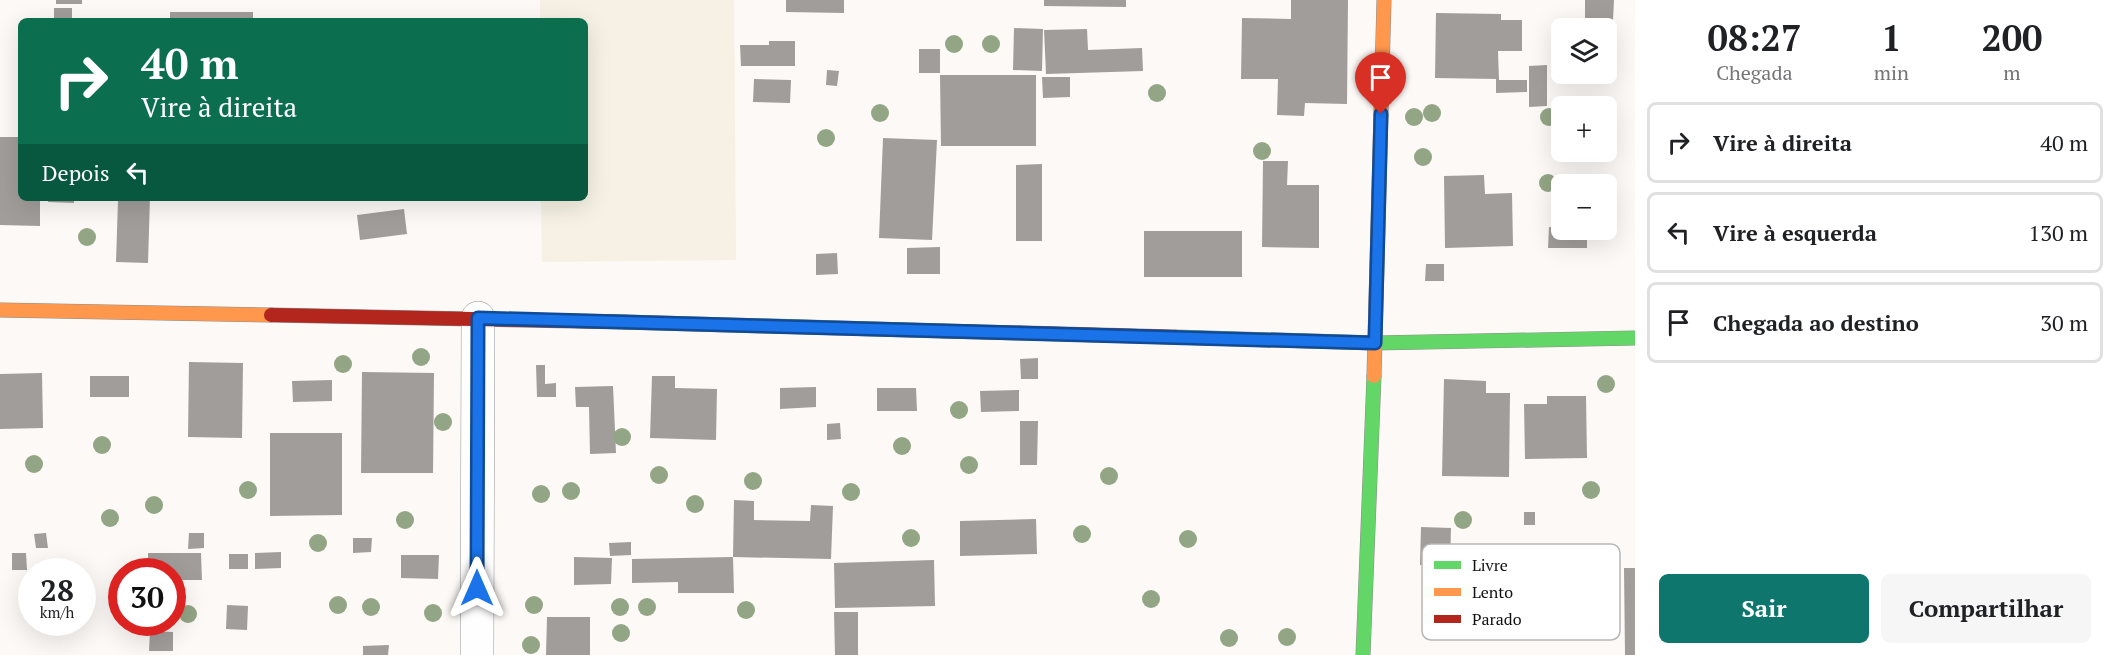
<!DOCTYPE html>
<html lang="pt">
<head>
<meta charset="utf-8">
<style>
  :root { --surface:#fff; --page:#f6f6f6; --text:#202124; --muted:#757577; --line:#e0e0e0; --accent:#0f766e }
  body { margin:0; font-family:"PT Serif",serif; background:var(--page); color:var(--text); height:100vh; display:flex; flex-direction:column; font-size:22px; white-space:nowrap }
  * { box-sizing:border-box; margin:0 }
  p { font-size:20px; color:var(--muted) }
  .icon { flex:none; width:33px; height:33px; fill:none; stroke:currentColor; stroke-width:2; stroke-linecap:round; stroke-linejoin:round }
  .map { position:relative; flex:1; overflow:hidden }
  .panel { display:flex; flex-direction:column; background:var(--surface); width:480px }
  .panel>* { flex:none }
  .banner { position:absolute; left:18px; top:18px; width:570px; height:183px; border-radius:9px; box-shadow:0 6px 24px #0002; background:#0b6e4f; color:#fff; overflow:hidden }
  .fabs { position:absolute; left:1551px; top:18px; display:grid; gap:12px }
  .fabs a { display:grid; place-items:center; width:66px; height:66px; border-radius:9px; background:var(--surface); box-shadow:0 6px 24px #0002; font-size:30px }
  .speed { position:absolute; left:18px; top:558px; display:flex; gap:12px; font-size:30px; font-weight:700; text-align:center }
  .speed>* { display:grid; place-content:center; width:78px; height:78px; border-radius:50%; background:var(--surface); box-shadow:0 6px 24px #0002; line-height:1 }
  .speed small { font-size:15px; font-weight:400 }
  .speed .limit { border:9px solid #d22; background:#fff; color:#111 }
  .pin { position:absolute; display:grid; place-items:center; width:51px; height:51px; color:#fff; margin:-62px -26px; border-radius:50% 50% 50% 0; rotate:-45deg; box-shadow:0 0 6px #0007 }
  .pin .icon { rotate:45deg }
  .me { position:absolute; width:66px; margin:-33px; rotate:0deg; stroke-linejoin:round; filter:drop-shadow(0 0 4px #0008) }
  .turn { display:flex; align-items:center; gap:21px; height:126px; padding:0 24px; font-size:27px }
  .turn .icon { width:78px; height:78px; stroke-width:2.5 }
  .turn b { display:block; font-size:42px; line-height:51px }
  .then { display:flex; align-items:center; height:57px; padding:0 24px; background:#0003; gap:12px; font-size:22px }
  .eta { display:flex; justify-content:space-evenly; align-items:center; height:102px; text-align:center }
  .eta b { font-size:36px; font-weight:800; line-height:42px }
  .button { display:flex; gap:12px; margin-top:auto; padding:12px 24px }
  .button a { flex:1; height:69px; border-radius:9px; background:var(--accent); color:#fff; font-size:24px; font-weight:800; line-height:69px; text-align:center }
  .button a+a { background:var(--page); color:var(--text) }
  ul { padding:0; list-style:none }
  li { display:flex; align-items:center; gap:18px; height:81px; margin:0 12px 9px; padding:0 12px; border:3px solid var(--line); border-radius:9px }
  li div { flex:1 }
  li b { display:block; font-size:22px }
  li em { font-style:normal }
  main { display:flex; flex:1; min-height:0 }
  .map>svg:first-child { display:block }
</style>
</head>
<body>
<main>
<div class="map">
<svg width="1635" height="655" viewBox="0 0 1635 655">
  <rect width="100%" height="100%" fill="#fcf9f6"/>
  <!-- farmland -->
  <polygon fill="#f6f1e4" points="540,0 734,0 736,260 542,262 541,198 585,198 585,21 540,21"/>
  <!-- building -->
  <g fill="#a09d9b">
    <rect x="56" y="0" width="26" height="4"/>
    <polygon points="786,0 844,0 844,13 786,12"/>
    <polygon points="1044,0 1126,0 1126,7 1044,6"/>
    <polygon points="1291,0 1348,0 1347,104 1305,103 1304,116 1277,115 1278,79 1241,79 1242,18 1291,19"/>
    <polygon points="1585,0 1614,0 1613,20 1585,20"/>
    <rect x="54" y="8" width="18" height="13"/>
    <rect x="170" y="12" width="83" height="9"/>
    <polygon points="1436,13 1501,14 1501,20 1522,20 1522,51 1498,51 1499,80 1527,80 1527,92 1496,93 1496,79 1435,78"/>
    <polygon points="1014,28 1043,29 1042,71 1013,70"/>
    <polygon points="1087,29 1088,50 1142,48 1143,71 1046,74 1044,30"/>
    <polygon points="769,41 795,41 795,66 741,66 740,45 769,45"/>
    <rect x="919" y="49" width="21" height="24"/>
    <polygon points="1547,65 1547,106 1529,107 1529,66"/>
    <polygon points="827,70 839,71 837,86 826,85"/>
    <polygon points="940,75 1036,75 1036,146 941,146"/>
    <polygon points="1042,77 1070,77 1070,97 1043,98"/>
    <polygon points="754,79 791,80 790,103 753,102"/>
    <polygon points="0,137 21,137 21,198 40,198 40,226 0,225"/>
    <polygon points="883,138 937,140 932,240 879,238"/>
    <polygon points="1263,161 1288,161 1287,185 1319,185 1319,248 1262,247"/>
    <polygon points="1042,164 1042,241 1016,241 1016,165"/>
    <polygon points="1484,175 1485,194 1512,193 1513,246 1445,248 1444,176"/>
    <polygon points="48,198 74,198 74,203 48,202"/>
    <polygon points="130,198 150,198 148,263 116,262 118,200 130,201"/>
    <polygon points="404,209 407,234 360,240 357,215"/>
    <polygon points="1549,227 1587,230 1587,248 1548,248"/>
    <rect x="1144" y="231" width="98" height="46"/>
    <polygon points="940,247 940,274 907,274 907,248"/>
    <polygon points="837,253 838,274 816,275 816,254"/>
    <polygon points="1426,264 1444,264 1444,281 1425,281"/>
    <polygon points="1038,358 1038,379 1021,379 1020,359"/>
    <polygon points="189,362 243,363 242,438 188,437"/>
    <polygon points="536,365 545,365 545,384 556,383 556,397 537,397"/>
    <polygon points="362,372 434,373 433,473 361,473"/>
    <polygon points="42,373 43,428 0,429 0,374"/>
    <rect x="90" y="376" width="39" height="21"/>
    <polygon points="652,376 675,376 675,388 717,389 716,440 650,438"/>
    <polygon points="1444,379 1486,381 1486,393 1510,393 1509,477 1442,476"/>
    <polygon points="332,380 332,401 293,402 292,381"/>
    <polygon points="613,386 616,453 590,454 589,407 576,407 575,387"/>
    <polygon points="816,387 816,407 780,409 780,388"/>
    <polygon points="877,388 916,388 917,411 877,411"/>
    <polygon points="1019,390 1019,411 981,412 980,391"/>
    <polygon points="1547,396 1586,396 1587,458 1525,459 1524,404 1547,404"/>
    <polygon points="1020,421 1038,421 1037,465 1020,465"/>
    <polygon points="840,423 841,439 827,440 827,424"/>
    <polygon points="270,433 342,433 342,515 270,516"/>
    <polygon points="734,500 754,501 754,520 810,521 811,505 833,506 831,559 733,557 734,593 678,593 678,582 632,583 632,559 733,557"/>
    <rect x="1524" y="512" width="11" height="13"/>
    <polygon points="1036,519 1037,554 960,556 960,521"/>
    <polygon points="1421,527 1451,528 1450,566 1420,565"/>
    <polygon points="46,533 48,548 36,548 34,534"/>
    <polygon points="189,533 204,533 204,548 188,549"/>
    <polygon points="353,538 372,538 371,552 353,553"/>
    <polygon points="631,542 631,555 610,556 609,543"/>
    <polygon points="281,552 281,568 255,569 255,553"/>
    <polygon points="12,553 26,553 27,570 12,570"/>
    <polygon points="148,553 201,553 202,580 172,580 172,572 148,572"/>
    <rect x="229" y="554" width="19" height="15"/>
    <polygon points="401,555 439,555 438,579 401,578"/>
    <polygon points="574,557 612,558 611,584 574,585"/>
    <polygon points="934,560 935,606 835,608 834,563"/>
    <polygon points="1624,568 1635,568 1635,655 1625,655"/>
    <polygon points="227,605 248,606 247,630 226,629"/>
    <polygon points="834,612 858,612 858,655 835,655"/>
    <polygon points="547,617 590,617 590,655 546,655"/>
    <polygon points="150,631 173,632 173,651 149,651"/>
    <polygon points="389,645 388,655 363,655 363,646"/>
  </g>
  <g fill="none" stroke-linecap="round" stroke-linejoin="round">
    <defs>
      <polyline id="street" points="477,655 478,318"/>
      <g id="fast">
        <polyline points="625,322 944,331"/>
        <polyline points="1175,337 1375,343 1635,338"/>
        <polyline points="1363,655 1374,376"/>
      </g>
      <g id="slow">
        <polyline points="0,310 271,315"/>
        <polyline points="1374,376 1384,0"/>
      </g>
      <g id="jam">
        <polyline points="271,315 625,322"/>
        <polyline points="944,331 1175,337"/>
      </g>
    </defs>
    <!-- street casing -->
    <use href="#street" stroke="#969594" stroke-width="34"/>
    <!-- fast casing -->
    <use href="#fast" stroke="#8d8c8a" stroke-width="15"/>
    <!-- slow casing -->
    <use href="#slow" stroke="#8d8c8a" stroke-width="15"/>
    <!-- jam casing -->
    <use href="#jam" stroke="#8d8c8a" stroke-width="15"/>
    <!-- street -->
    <use href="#street" stroke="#fffefe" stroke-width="33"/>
    <!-- fast -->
    <use href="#fast" stroke="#63d668" stroke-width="14"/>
    <!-- slow -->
    <use href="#slow" stroke="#ff974d" stroke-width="14"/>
    <!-- jam -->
    <use href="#jam" stroke="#b3261e" stroke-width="14"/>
  </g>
  <!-- trees -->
  <g fill="#92a584">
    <circle cx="954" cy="44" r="9"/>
    <circle cx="991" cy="44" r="9"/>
    <circle cx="1157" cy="93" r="9"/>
    <circle cx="880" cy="113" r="9"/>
    <circle cx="1432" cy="113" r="9"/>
    <circle cx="1414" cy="117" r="9"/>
    <circle cx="1549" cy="117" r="9"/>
    <circle cx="826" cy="138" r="9"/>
    <circle cx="1262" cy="151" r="9"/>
    <circle cx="1423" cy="157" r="9"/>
    <circle cx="1548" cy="183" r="9"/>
    <circle cx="87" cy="237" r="9"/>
    <circle cx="421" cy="357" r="9"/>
    <circle cx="343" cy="364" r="9"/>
    <circle cx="1606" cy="384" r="9"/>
    <circle cx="959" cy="410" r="9"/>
    <circle cx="443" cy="422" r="9"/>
    <circle cx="622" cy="437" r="9"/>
    <circle cx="102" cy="445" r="9"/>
    <circle cx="902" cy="446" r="9"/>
    <circle cx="34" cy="464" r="9"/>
    <circle cx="969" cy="465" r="9"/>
    <circle cx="659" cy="475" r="9"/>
    <circle cx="1109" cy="476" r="9"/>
    <circle cx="753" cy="481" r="9"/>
    <circle cx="248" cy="490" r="9"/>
    <circle cx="1591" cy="490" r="9"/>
    <circle cx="571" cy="491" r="9"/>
    <circle cx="851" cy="492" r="9"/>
    <circle cx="541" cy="494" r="9"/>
    <circle cx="695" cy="504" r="9"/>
    <circle cx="154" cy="505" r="9"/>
    <circle cx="110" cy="518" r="9"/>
    <circle cx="405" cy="520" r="9"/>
    <circle cx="1463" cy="520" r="9"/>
    <circle cx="1082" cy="534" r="9"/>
    <circle cx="911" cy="538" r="9"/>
    <circle cx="1188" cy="539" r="9"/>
    <circle cx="318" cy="543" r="9"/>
    <circle cx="1151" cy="599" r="9"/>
    <circle cx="338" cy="605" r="9"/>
    <circle cx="534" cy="605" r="9"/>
    <circle cx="371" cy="607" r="9"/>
    <circle cx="620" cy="607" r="9"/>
    <circle cx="647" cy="607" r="9"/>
    <circle cx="746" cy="610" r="9"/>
    <circle cx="433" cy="613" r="9"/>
    <circle cx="188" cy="614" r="9"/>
    <circle cx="621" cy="633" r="9"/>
    <circle cx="1287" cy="637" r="9"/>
    <circle cx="1229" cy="638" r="9"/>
    <circle cx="531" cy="645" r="9"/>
  </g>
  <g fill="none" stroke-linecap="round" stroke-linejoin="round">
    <defs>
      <polyline id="route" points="477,588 478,318 1375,343 1381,114"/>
    </defs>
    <!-- route casing -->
    <use href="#route" stroke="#114b97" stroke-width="15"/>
    <!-- route -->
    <use href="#route" stroke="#1a73e8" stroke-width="10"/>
  </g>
  <!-- legend -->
  <rect x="1422" y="544" width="198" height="96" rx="9" fill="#fff" stroke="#b7b7b7" stroke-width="1.5"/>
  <rect x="1434" y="561" width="27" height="8" fill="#63d668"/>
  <rect x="1434" y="588" width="27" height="8" fill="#ff974d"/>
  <rect x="1434" y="615" width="27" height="8" fill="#b3261e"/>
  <g font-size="16" fill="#101010">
    <text x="1472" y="571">Livre</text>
    <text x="1472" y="598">Lento</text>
    <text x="1472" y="625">Parado</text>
  </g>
</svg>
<div class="fabs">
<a><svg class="icon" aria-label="layers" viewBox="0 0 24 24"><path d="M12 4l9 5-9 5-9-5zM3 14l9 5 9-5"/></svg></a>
<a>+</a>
<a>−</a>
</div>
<div class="speed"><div>28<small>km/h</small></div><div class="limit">30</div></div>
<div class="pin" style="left:1381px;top:114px;background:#d93025"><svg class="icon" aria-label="arrive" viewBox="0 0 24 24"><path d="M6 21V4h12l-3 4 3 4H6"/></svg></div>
<svg class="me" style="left:477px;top:588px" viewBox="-20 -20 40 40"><path d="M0-17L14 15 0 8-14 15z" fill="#1a73e8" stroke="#fff" stroke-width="4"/></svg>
<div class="banner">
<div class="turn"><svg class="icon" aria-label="right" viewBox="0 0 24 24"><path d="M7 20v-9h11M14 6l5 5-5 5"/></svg><div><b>40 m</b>Vire à direita</div></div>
<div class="then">Depois<svg class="icon" aria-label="left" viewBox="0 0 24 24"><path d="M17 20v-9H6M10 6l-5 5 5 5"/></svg></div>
</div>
</div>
<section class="panel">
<div class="eta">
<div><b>08:27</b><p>Chegada</p></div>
<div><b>1</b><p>min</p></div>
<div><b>200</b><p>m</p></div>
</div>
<ul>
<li><svg class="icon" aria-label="right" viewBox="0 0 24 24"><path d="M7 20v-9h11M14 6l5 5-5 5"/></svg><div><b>Vire à direita</b></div><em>40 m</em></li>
<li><svg class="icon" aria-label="left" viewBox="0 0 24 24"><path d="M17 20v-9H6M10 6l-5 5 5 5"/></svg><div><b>Vire à esquerda</b></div><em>130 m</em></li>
<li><svg class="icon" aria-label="arrive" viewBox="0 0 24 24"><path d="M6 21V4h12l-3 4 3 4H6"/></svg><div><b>Chegada ao destino</b></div><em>30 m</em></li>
</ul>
<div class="button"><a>Sair</a><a>Compartilhar</a></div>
</section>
</main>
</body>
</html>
